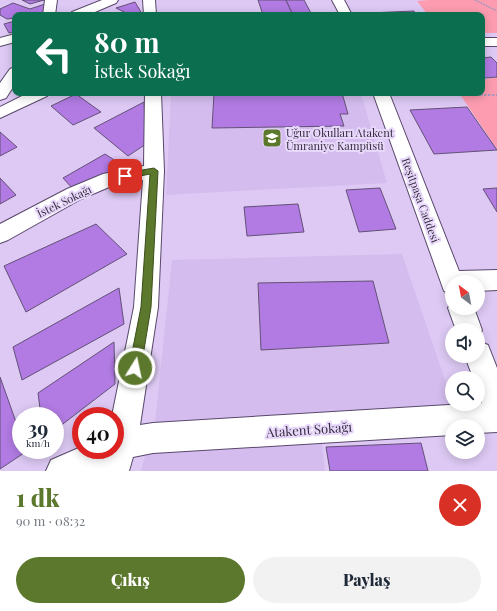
<!DOCTYPE html>
<html lang="tr">
<head>
<meta charset="utf-8">
<style>
  :root { --surface:#fff; --page:#f2f2f3; --text:#1f2937; --muted:#747a83; --accent:#5c782c }
  body { margin:0; font-family:"Playfair Display",serif; background:var(--page); color:var(--text); height:100vh; display:flex; flex-direction:column; font-size:15px; white-space:nowrap }
  * { box-sizing:border-box; margin:0 }
  p { font-size:13px; color:var(--muted) }
  .icon { flex:none; width:22px; height:22px; fill:none; stroke:currentColor; stroke-width:2; stroke-linecap:round; stroke-linejoin:round }
  .map { position:relative; height:471px; overflow:hidden }
  .drawer { display:flex; flex-direction:column; background:var(--surface); flex:1 }
  .drawer>* { flex:none }
  .top-card { position:absolute; left:12px; top:12px; width:473px; height:84px; border-radius:8px; box-shadow:0 2px 10px #0003; background:#0b6e4f; color:#fff; overflow:hidden }
  .needle { width:26px; rotate:328deg }
  .controls { position:absolute; left:445px; top:275px; display:grid; gap:8px }
  .controls a { display:grid; place-items:center; width:40px; height:40px; border-radius:50%; background:var(--surface); box-shadow:0 2px 10px #0003; font-size:20px }
  .speed { position:absolute; left:12px; top:407px; display:flex; gap:8px; font-size:20px; font-weight:700; text-align:center }
  .speed>* { display:grid; place-content:center; width:52px; height:52px; border-radius:50%; background:var(--surface); box-shadow:0 2px 10px #0003; line-height:1 }
  .speed small { font-size:10px; font-weight:400 }
  .speed .limit { border:6px solid #d22; background:#fff; color:#111 }
  .pin { position:absolute; display:grid; place-items:center; width:34px; height:34px; color:#fff; margin:-17px; border-radius:8px; box-shadow:0 2px 6px #0006 }
  .me { position:absolute; width:44px; margin:-22px; rotate:10deg; stroke-linejoin:round; filter:drop-shadow(0 0 3px #0008) }
  .turn { display:flex; align-items:center; gap:14px; height:84px; padding:0 16px; font-size:18px }
  .turn .icon { width:52px; height:52px; stroke-width:2.5 }
  .turn b { display:block; font-size:28px; line-height:34px }
  .round { display:grid; place-items:center; flex:none; width:42px; height:42px; border-radius:21px; background:var(--page) }
  .head { display:flex; align-items:center; justify-content:space-between; height:68px; padding:0 16px }
  h1 { font-size:24px; font-weight:800; line-height:30px; color:var(--accent) }
  .cta { display:flex; gap:8px; margin-top:auto; padding:8px 16px }
  .cta a { flex:1; height:46px; border-radius:24px; background:var(--accent); color:#fff; font-size:16px; font-weight:800; line-height:46px; text-align:center }
  .cta a+a { background:var(--page); color:var(--text) }
  .map>svg:first-child { display:block }
</style>
</head>
<body>
<div class="map">
<svg width="497" height="471" viewBox="0 0 497 471">
  <rect width="100%" height="100%" fill="#ddc9f4"/>
  <!-- built -->
  <g fill="#d4bdee">
    <polygon points="171,93 361,93 387,183 166,195"/>
    <polygon points="402,254 455,409 155,423 172,260"/>
    <polygon points="321,436 325,471 141,471 147,448"/>
  </g>
  <!-- green -->
  <g fill="#fd9cb0">
    <polygon points="428,0 497,0 497,33 482,33 482,15 428,15 417,1"/>
    <polygon points="497,77 497,149 459,93 482,93 482,80"/>
  </g>
  <!-- building -->
  <g fill="#b17be3" stroke="#635176">
    <polygon points="22,0 44,0 30,4"/>
    <polygon points="258,0 286,0 293,15 263,15"/>
    <polygon points="286,0 304,0 312,15 293,15"/>
    <polygon points="135,2 141,12 136,15 130,15 116,8"/>
    <polygon points="13,3 30,9 45,4 44,13 15,15 15,18 7,19 0,15 0,9"/>
    <polygon points="414,11 416,15 370,15 369,13"/>
    <polygon points="15,21 15,32 9,33 4,24"/>
    <polygon points="491,57 497,63 497,77 485,78 482,75 482,58"/>
    <polygon points="214,93 342,93 348,114 340,114 344,126 212,128"/>
    <polygon points="76,94 101,112 73,125 51,106"/>
    <polygon points="144,102 146,144 128,156 94,128"/>
    <polygon points="467,107 497,150 434,154 410,110"/>
    <polygon points="0,132 17,147 0,156"/>
    <polygon points="105,154 127,168 73,189 63,178"/>
    <polygon points="0,178 16,195 0,204"/>
    <polygon points="380,188 396,229 359,232 346,190"/>
    <polygon points="497,188 497,212 483,189"/>
    <polygon points="298,204 304,232 247,236 244,207"/>
    <polygon points="96,224 127,254 26,312 4,266"/>
    <polygon points="373,281 389,343 261,350 258,283"/>
    <polygon points="119,288 124,324 22,380 13,347"/>
    <polygon points="114,342 115,384 55,430 55,416 41,416 38,393"/>
    <polygon points="0,377 21,436 21,450 26,450 27,451 0,469"/>
    <polygon points="421,443 428,471 330,471 326,447"/>
  </g>
  <g fill="none" stroke-linecap="round" stroke-linejoin="round">
    <defs>
      <g id="minor">
        <polygon points="45,0 57,0 55,15 43,15"/>
        <polygon points="102,0 118,0 116,3 88,15 71,15 72,12"/>
        <polygon points="143,0 155,0 156,15 144,15"/>
        <polygon points="332,0 344,0 352,15 340,15"/>
        <polygon points="15,34 15,42 0,46 0,38"/>
        <rect x="482" y="38" width="15" height="8"/>
        <polygon points="15,67 15,84 6,98 0,100 0,83 10,69"/>
        <polygon points="28,93 49,93 47,96 0,118 0,107"/>
        <polygon points="145,93 161,93 164,171 158,307 140,425 153,423 482,403 478,392 478,378 473,378 465,356 478,356 478,341 488,345 497,368 497,432 478,433 478,426 452,426 452,435 153,453 133,457 129,471 46,471 51,460 81,447 81,450 115,450 115,416 112,416 134,307 143,180 114,185 81,199 8,240 0,243 0,224 67,189 103,174 144,166"/>
        <polygon points="373,93 389,93 459,271 497,270 497,290 478,291 478,282 452,282 452,294 444,291"/>
        <polygon points="452,300 452,308 474,308 482,330 478,339 478,330 456,330 448,308"/>
      </g>
    </defs>
    <!-- minor casing -->
    <use href="#minor" stroke="#59486b" stroke-width="2"/>
    <!-- path-far1 -->
    <polyline stroke="#a898bb" stroke-width="1.5" stroke-dasharray="2 1" stroke-linecap="butt" points="475,0 497,11"/>
    <!-- path -->
    <polyline stroke="#a898bb" stroke-width="2" stroke-dasharray="2.5 1.5" stroke-linecap="butt" points="400,95 497,95"/>
    <!-- minor -->
    <use href="#minor" fill="#fff" fill-rule="evenodd"/>
  </g>
  <!-- route -->
  <polygon fill="#5c782c" stroke="#3c4e1d" points="154,168 158,171 151,307 141,368 139,372 135,374 131,372 129,368 141,307 150,174 125,179 121,176 125,173"/>
  <!-- icons -->
  <defs>
    <symbol id="school-square" viewBox="-11 -11 22 22"><rect x="-9" y="-9" width="18" height="18" rx="4" fill="#5c782c" stroke="#e8d8fb"/><path d="M0-5L7-2L0 1L-7-2ZM-4 1L0 2.5L4 1V4Q0 6-4 4Z" fill="#fff"/></symbol>
  </defs>
  <g fill-rule="evenodd">
    <use href="#school-square" x="261" y="127" width="22" height="22"/>
  </g>
  <g text-anchor="middle" dominant-baseline="central" stroke-width="4" stroke-linejoin="round" paint-order="stroke">
    <!-- poi labels -->
    <g font-size="11" fill="#352d3e" stroke="#e8d8fb" text-anchor="start">
      <text x="286" y="132">Uğur Okulları Atakent<tspan x="286" dy="13">Ümraniye Kampüsü</tspan></text>
    </g>
    <!-- street labels -->
    <g font-size="11" fill="#352d3e" stroke="#e8d8fb">
      <text transform="translate(421 200) rotate(70)">Reşitpaşa Caddesi</text>
      <text transform="translate(64 201) rotate(-26)">İstek Sokağı</text>
    </g>
    <!-- near-street labels -->
    <g font-size="13" fill="#352d3e" stroke="#e8d8fb">
      <text transform="translate(309 429) rotate(-4)">Atakent Sokağı</text>
    </g>
  </g>
</svg>
<div class="controls">
<a><svg class="needle" viewBox="-14 -14 28 28"><path d="M0-13l5 13h-10z" fill="#e53935"/><path d="M0 13l5-13h-10z" fill="#747a83"/></svg></a>
<a><svg class="icon" aria-label="sound" viewBox="0 0 24 24"><path d="M4 9h4l5-4v14l-5-4H4zM17 9q2 3 0 6"/></svg></a>
<a><svg class="icon" aria-label="search" viewBox="0 0 24 24"><circle cx="10" cy="10" r="6"/><path d="M15 15l6 6"/></svg></a>
<a><svg class="icon" aria-label="layers" viewBox="0 0 24 24"><path d="M12 4l9 5-9 5-9-5zM3 14l9 5 9-5"/></svg></a>
</div>
<div class="speed"><div>39<small>km/h</small></div><div class="limit">40</div></div>
<div class="pin" style="left:125px;top:176px;background:#d93025"><svg class="icon" aria-label="arrive" viewBox="0 0 24 24"><path d="M6 21V4h12l-3 4 3 4H6"/></svg></div>
<svg class="me" style="left:135px;top:368px" viewBox="-20 -20 40 40"><circle r="17" fill="#5c782c" stroke="#fff" stroke-width="3"/><path d="M0-11L8 9 0 5-8 9z" fill="#fff"/></svg>
<div class="top-card">
<div class="turn"><svg class="icon" aria-label="left" viewBox="0 0 24 24"><path d="M17 20v-9H6M10 6l-5 5 5 5"/></svg><div><b>80 m</b>İstek Sokağı</div></div>
</div>
</div>
<section class="drawer">
<div class="head"><div><h1>1 dk</h1><p>90 m · 08:32</p></div><a class="round" style="background:#d93025;color:#fff"><svg class="icon" aria-label="close" viewBox="0 0 24 24"><path d="M6 6l12 12M18 6L6 18"/></svg></a></div>
<div class="cta"><a>Çıkış</a><a>Paylaş</a></div>
</section>
</body>
</html>
